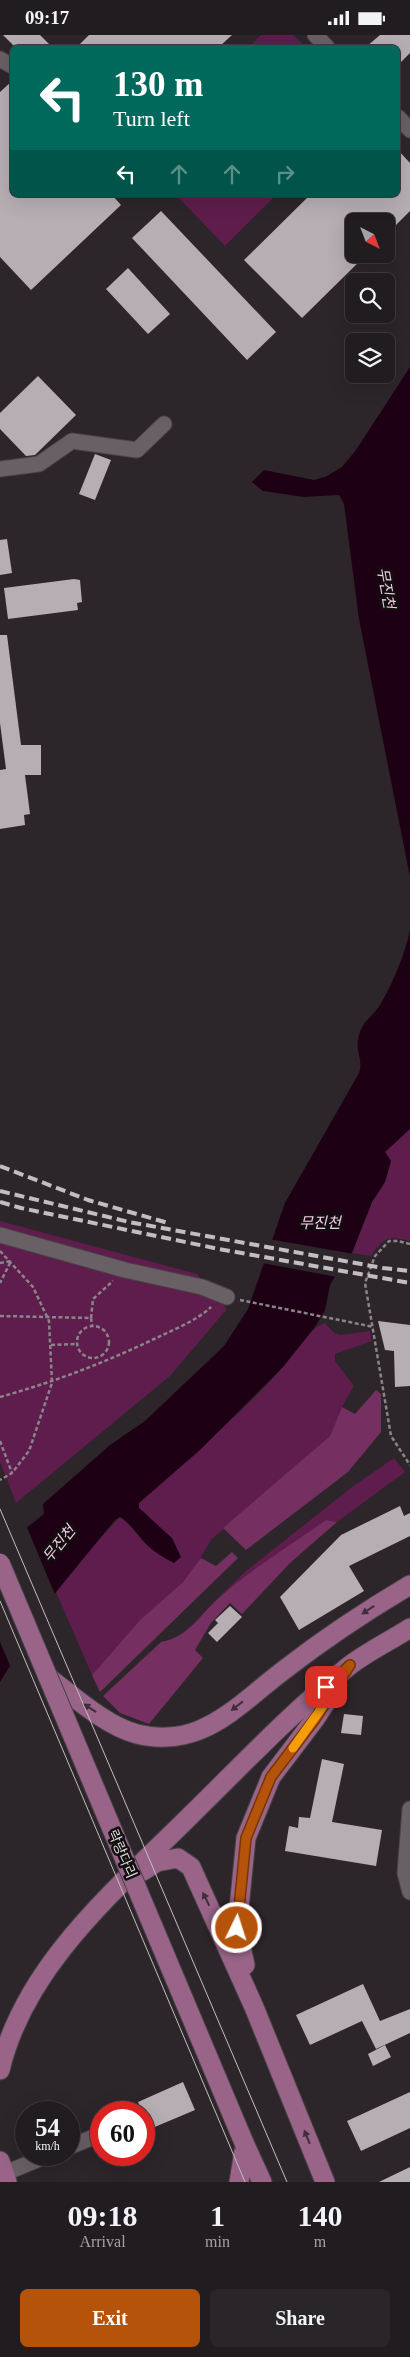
<!DOCTYPE html>
<html lang="en">
<head>
<meta charset="utf-8">
<style>
  :root { --surface:#211c1f; --page:#292528; --text:#f1f3f6; --muted:#a2a1a4; --line:#3e3a3d; --accent:#b45309 }
  body { margin:0; font-family:"Times New Roman","Noto Sans KR",serif; background:var(--page); color:var(--text); height:100vh; display:flex; flex-direction:column; font-size:19px; white-space:nowrap }
  * { box-sizing:border-box; margin:0 }
  p { font-size:16px; color:var(--muted) }
  .icon { flex:none; width:28px; height:28px; fill:none; stroke:currentColor; stroke-width:2; stroke-linecap:round; stroke-linejoin:round }
  .map { position:relative; height:2147px; overflow:hidden }
  .panel { display:flex; flex-direction:column; background:var(--surface); flex:1 }
  .panel>* { flex:none }
  .banner { position:absolute; left:10px; top:10px; width:390px; height:152px; border-radius:8px; box-shadow:0 5px 20px #0002,0 0 0 1px var(--line); background:#00695c; color:#fff; overflow:hidden }
  .needle { width:32px; rotate:138deg }
  .tools { position:absolute; left:345px; top:178px; display:grid; gap:10px }
  .tools a { display:grid; place-items:center; width:50px; height:50px; border-radius:8px; background:var(--surface); box-shadow:0 5px 20px #0002,0 0 0 1px var(--line); font-size:25px }
  .speed { position:absolute; left:15px; top:2066px; display:flex; gap:10px; font-size:25px; font-weight:700; text-align:center }
  .speed>* { display:grid; place-content:center; width:65px; height:65px; border-radius:50%; background:var(--surface); box-shadow:0 5px 20px #0002,0 0 0 1px var(--line); line-height:1 }
  .speed small { font-size:12px; font-weight:400 }
  .speed .limit { border:8px solid #d22; background:#fff; color:#111 }
  .pin { position:absolute; display:grid; place-items:center; width:42px; height:42px; color:#fff; margin:-21px; border-radius:10px; box-shadow:0 2px 8px #0006 }
  .me { position:absolute; width:55px; margin:-28px; rotate:4deg; stroke-linejoin:round; filter:drop-shadow(0 0 4px #0008) }
  .turn { display:flex; align-items:center; gap:18px; height:105px; padding:0 20px; font-size:22px }
  .turn .icon { width:65px; height:65px; stroke-width:2.5 }
  .turn b { display:block; font-size:35px; line-height:42px }
  .lanes { display:flex; align-items:center; height:48px; padding:0 20px; background:#0003; justify-content:center; gap:25px; direction:ltr }
  .lanes .off { opacity:.35 }
  .eta { display:flex; justify-content:space-evenly; align-items:center; height:85px; text-align:center }
  .eta b { font-size:30px; font-weight:700; line-height:35px }
  .button { display:flex; gap:10px; margin-top:auto; padding:10px 20px }
  .button a { flex:1; height:58px; border-radius:8px; background:var(--accent); color:#fff; font-size:20px; font-weight:700; line-height:58px; text-align:center }
  .button a+a { background:var(--page); color:var(--text) }
  .status { display:flex; justify-content:space-between; align-items:center; height:35px; padding:0 25px; background:var(--surface); direction:ltr }
  .status svg { height:14px; fill:currentColor }
  .map>svg:first-child { display:block }
</style>
</head>
<body>
<div class="status"><b>09:17</b><svg viewBox="0 0 49 12"><path d="M0 12V9h3v3zM5 12V6h3v6zM10 12V3h3v9zM15 12V0h3v12zM26 1h20v11H26zM47 4h2v5h-2z"/></svg></div>
<div class="map">
<svg width="410" height="2147" viewBox="0 0 410 2147">
  <rect width="100%" height="100%" fill="#2c2529"/>
  <!-- green -->
  <g fill="#5e1d4c">
    <polygon points="261,0 293,0 306,12 249,12"/>
    <polygon points="176,160 276,160 225,211"/>
    <path d="M 410,1094 L 410,1206 C 388,1200 383,1203 371,1221 L 352,1218 L 372,1167 L 385,1147 L 391,1126 L 385,1117 Z"/>
    <polygon points="0,1186 197,1239 227,1274 170,1341 16,1468 0,1427"/>
    <path d="M 325,1288 L 334,1298 L 341,1300 L 370,1296 L 372,1306 L 335,1319 L 335,1326 L 354,1351 L 342,1372 L 330,1401 L 211,1505 L 195,1532 L 183,1547 L 140,1585 L 92,1640 L 56,1557 L 88,1516 L 120,1482 L 127,1487 L 147,1510 L 148,1480 L 139,1473 L 139,1468 C 187,1422 240,1382 283,1332 C 296,1317 306,1295 325,1288 Z"/>
    <polygon points="394,1423 405,1437 337,1487 326,1485 222,1559 246,1536 352,1452"/>
  </g>
  <!-- forest -->
  <g fill="#752f60">
    <polygon points="376,1355 381,1359 381,1397 348,1437 246,1515 223,1493 330,1401 342,1372 355,1379"/>
    <path d="M 326,1485 L 337,1487 L 290,1528 L 242,1579 L 230,1568 L 211,1588 L 195,1615 L 203,1623 L 149,1689 L 120,1678 L 103,1661 L 161,1607 C 190,1602 201,1577 223,1559 C 255,1532 292,1509 326,1485 Z"/>
    <polygon points="232,1517 238,1523 100,1657 92,1640 140,1585 183,1547 201,1523 216,1531"/>
  </g>
  <!-- water -->
  <g fill="#1e0015">
    <polygon points="410,332 410,842 359,584 344,469 339,460 304,462 263,456 252,447 264,435 314,445 325,442 342,432 356,415"/>
    <path d="M 410,895 L 410,1094 L 385,1117 L 391,1126 L 385,1147 L 372,1167 L 352,1218 L 348,1219 L 330,1250 L 325,1275 L 315,1292 L 283,1332 L 200,1415 L 139,1468 L 139,1473 L 172,1503 L 181,1522 L 174,1528 C 164,1523 156,1518 148,1511 C 138,1501 132,1490 120,1482 L 115,1485 L 56,1557 L 0,1647 L 0,1530 L 15,1502 L 44,1479 L 43,1469 L 110,1410 L 145,1386 L 224,1311 L 248,1274 L 285,1168 L 359,1038 C 364,1023 353,1016 360,997 C 364,985 374,980 380,970 C 393,948 405,919 410,895 Z"/>
  </g>
  <!-- pier -->
  <g fill="#2c2529">
    <polygon points="269,1204 354,1219 350,1221 337,1242 262,1228"/>
    <polygon points="26,1490 56,1562 11,1633 0,1607 0,1525 13,1501"/>
  </g>
  <!-- building -->
  <g fill="#b7aeb3">
    <polygon points="3,0 40,0 52,12 15,12"/>
    <polygon points="89,0 232,0 219,12 77,12"/>
    <polygon points="380,0 410,0 410,18 398,30 398,12 366,12"/>
    <polygon points="12,46 12,160 112,160 121,170 31,255 0,222 0,57"/>
    <polygon points="398,115 410,128 410,176 386,200 386,186 354,186 354,219 367,219 302,283 244,225 310,160 398,160"/>
    <polygon points="161,176 276,297 247,325 132,203"/>
    <polygon points="128,233 170,279 148,299 106,254"/>
    <polygon points="38,341 76,380 35,420 26,421 0,394 0,378"/>
    <polygon points="95,419 111,425 95,465 79,459"/>
    <polygon points="7,504 12,538 0,540 0,505"/>
    <polygon points="74,544 80,545 82,567 77,568 78,575 8,584 4,553"/>
    <polygon points="0,600 7,600 21,710 41,710 41,740 25,740 30,779 24,780 25,790 0,794 0,735 6,734 0,688"/>
    <polygon points="378,1286 410,1290 410,1351 395,1352 394,1316 385,1315"/>
    <polygon points="400,1471 404,1481 410,1478 410,1501 349,1531 364,1556 299,1595 280,1562 341,1500"/>
    <polygon points="230,1571 242,1582 217,1607 208,1598 218,1588 215,1585"/>
    <polygon points="344,1679 363,1681 361,1700 341,1698"/>
    <polygon points="322,1724 344,1729 332,1787 382,1795 376,1831 285,1816 289,1791 298,1793 299,1782 310,1783"/>
    <polygon points="363,1949 380,1986 410,1974 410,1998 376,2014 362,1986 310,2010 296,1980"/>
    <polygon points="385,2010 391,2022 373,2031 368,2019"/>
    <polygon points="183,2047 195,2075 150,2094 138,2067"/>
    <polygon points="410,2057 410,2093 361,2116 347,2086"/>
    <polygon points="410,2132 410,2147 379,2147"/>
  </g>
  <g fill="none" stroke-linecap="round" stroke-linejoin="round">
    <defs>
      <g id="minor">
        <polyline points="315,0 327,12"/>
        <polyline points="0,24 12,31"/>
        <polyline points="398,82 410,95"/>
        <polyline points="0,434 39,429 72,406 137,415 164,389"/>
        <polyline points="0,1200 125,1235 202,1252 227,1262"/>
        <polyline points="410,1774 405,1838 410,1857"/>
        <polyline points="69,2112 101,2099"/>
        <polyline points="3,2139 49,2120"/>
      </g>
      <g id="major">
        <path d="M 48,1642 C 73,1661 106,1691 137,1699 C 156,1704 179,1703 197,1696 C 229,1684 256,1656 284,1635 C 324,1604 366,1576 410,1550"/>
        <polyline points="143,1836 157,1827 178,1823 191,1832 254,1972 325,2147"/>
        <polyline points="245,1930 237,1893 246,1803 271,1742 315,1684 337,1650"/>
        <path d="M 0,2035 C 25,1929 118,1853 192,1779 C 243,1729 293,1676 349,1631 C 367,1617 390,1606 410,1593"/>
        <polyline points="245,2110 262,2147"/>
        <polyline points="0,2126 7,2147"/>
        <polyline points="239,2147 245,2110"/>
      </g>
    </defs>
    <!-- minor casing -->
    <use href="#minor" stroke="#484246" stroke-width="17"/>
    <!-- major casing -->
    <use href="#major" stroke="#484246" stroke-width="21"/>
    <!-- path -->
    <g stroke="#8b8589" stroke-width="2.5" stroke-dasharray="4 2.5" stroke-linecap="butt">
      <polyline points="410,1209 398,1206 389,1206 375,1221 365,1248 391,1401 410,1430"/>
      <polyline points="0,1216 33,1252 49,1286 52,1348 29,1416 12,1438 0,1445"/>
      <polyline points="0,1228 11,1226 0,1248"/>
      <polyline points="240,1265 374,1292"/>
      <polyline points="0,1281 91,1283 92,1291"/>
      <polyline points="91,1283 93,1264 113,1246"/>
      <circle cx="93" cy="1307" r="16"/>
      <polyline points="51,1310 76,1309"/>
      <path d="M 0,1362 C 54,1347 104,1328 154,1304 C 173,1295 196,1286 211,1272"/>
      <polyline points="0,1406 12,1438"/>
    </g>
    <!-- minor -->
    <use href="#minor" stroke="#686065" stroke-width="15"/>
    <!-- major -->
    <use href="#major" stroke="#996488" stroke-width="19"/>
    <!-- tram -->
    <g stroke="#c3bdc1" stroke-width="1">
      <polyline points="0,1474 287,2147"/>
      <polyline points="0,1566 245,2147"/>
    </g>
    <!-- rail -->
    <g stroke="#c3bdc1" stroke-width="4" stroke-dasharray="10 5" stroke-linecap="butt">
      <polyline points="0,1131 88,1165 168,1188"/>
      <polyline points="0,1156 129,1187 383,1233 410,1236"/>
      <polyline points="0,1167 21,1173 219,1214 410,1248"/>
    </g>
    <defs>
      <polyline id="major-bridge" points="0,1528 245,2110"/>
    </defs>
    <!-- major-bridge casing -->
    <use href="#major-bridge" stroke="#484246" stroke-width="21" stroke-linecap="butt"/>
    <!-- major-bridge -->
    <use href="#major-bridge" stroke="#996488" stroke-width="19"/>
  </g>
  <!-- one-way arrows -->
  <defs><path id="oneway-solid" d="M-6-.8H1V-3.2L6.5 0L1 3.2V.8H-6Z" transform="scale(1.25)"/></defs>
  <g fill="#412d3b">
    <use href="#oneway-solid" transform="translate(368 1575) rotate(147)"/>
    <use href="#oneway-solid" transform="translate(237 1671) rotate(142)"/>
    <use href="#oneway-solid" transform="translate(90 1673) rotate(-146)"/>
    <use href="#oneway-solid" transform="translate(206 1864) rotate(-116)"/>
    <use href="#oneway-solid" transform="translate(307 2102) rotate(-112)"/>
  </g>
  <g fill="none" stroke-linecap="round" stroke-linejoin="round">
    <defs>
      <polyline id="route" points="237,1893 246,1803 271,1742 315,1684 350,1630 326,1652"/>
    </defs>
    <!-- route casing -->
    <use href="#route" stroke="#753606" stroke-width="12"/>
    <!-- route -->
    <use href="#route" stroke="#b45309" stroke-width="9"/>
    <!-- slow -->
    <polyline stroke="#f59e0b" stroke-width="9" points="293,1713 331,1660"/>
  </g>
  <g text-anchor="middle" dominant-baseline="central" stroke-width="5" stroke-linejoin="round" paint-order="stroke">
    <!-- street labels -->
    <g font-size="14" fill="#dbd6d9" stroke="#120f11">
      <text transform="translate(122 1819) rotate(67)">락랑다리</text>
    </g>
    <!-- water labels -->
    <g font-size="15" font-style="italic" fill="#f5cae5" stroke="#120f11">
      <text transform="translate(386 553) rotate(80)">무진천</text>
      <text x="320" y="1188">무진천</text>
      <text transform="translate(59 1509) rotate(-51)">무진천</text>
    </g>
  </g>
</svg>
<div class="tools">
<a><svg class="needle" viewBox="-14 -14 28 28"><path d="M0-13l5 13h-10z" fill="#e53935"/><path d="M0 13l5-13h-10z" fill="#a2a1a4"/></svg></a>
<a><svg class="icon" aria-label="search" viewBox="0 0 24 24"><circle cx="10" cy="10" r="6"/><path d="M15 15l6 6"/></svg></a>
<a><svg class="icon" aria-label="layers" viewBox="0 0 24 24"><path d="M12 4l9 5-9 5-9-5zM3 14l9 5 9-5"/></svg></a>
</div>
<div class="speed"><div>54<small>km/h</small></div><div class="limit">60</div></div>
<div class="pin" style="left:326px;top:1652px;background:#d93025"><svg class="icon" aria-label="arrive" viewBox="0 0 24 24"><path d="M6 21V4h12l-3 4 3 4H6"/></svg></div>
<svg class="me" style="left:237px;top:1893px" viewBox="-20 -20 40 40"><circle r="17" fill="#b45309" stroke="#fff" stroke-width="3"/><path d="M0-11L8 9 0 5-8 9z" fill="#fff"/></svg>
<div class="banner">
<div class="turn"><svg class="icon" aria-label="left" viewBox="0 0 24 24"><path d="M17 20v-9H6M10 6l-5 5 5 5"/></svg><div><b>130 m</b>Turn left</div></div>
<div class="lanes"><svg class="icon" aria-label="left" viewBox="0 0 24 24"><path d="M17 20v-9H6M10 6l-5 5 5 5"/></svg><svg class="icon off" aria-label="ahead" viewBox="0 0 24 24"><path d="M12 20V5M6 11l6-6 6 6"/></svg><svg class="icon off" aria-label="ahead" viewBox="0 0 24 24"><path d="M12 20V5M6 11l6-6 6 6"/></svg><svg class="icon off" aria-label="right" viewBox="0 0 24 24"><path d="M7 20v-9h11M14 6l5 5-5 5"/></svg></div>
</div>
</div>
<section class="panel">
<div class="eta">
<div><b>09:18</b><p>Arrival</p></div>
<div><b>1</b><p>min</p></div>
<div><b>140</b><p>m</p></div>
</div>
<div class="button"><a>Exit</a><a>Share</a></div>
</section>
</body>
</html>
